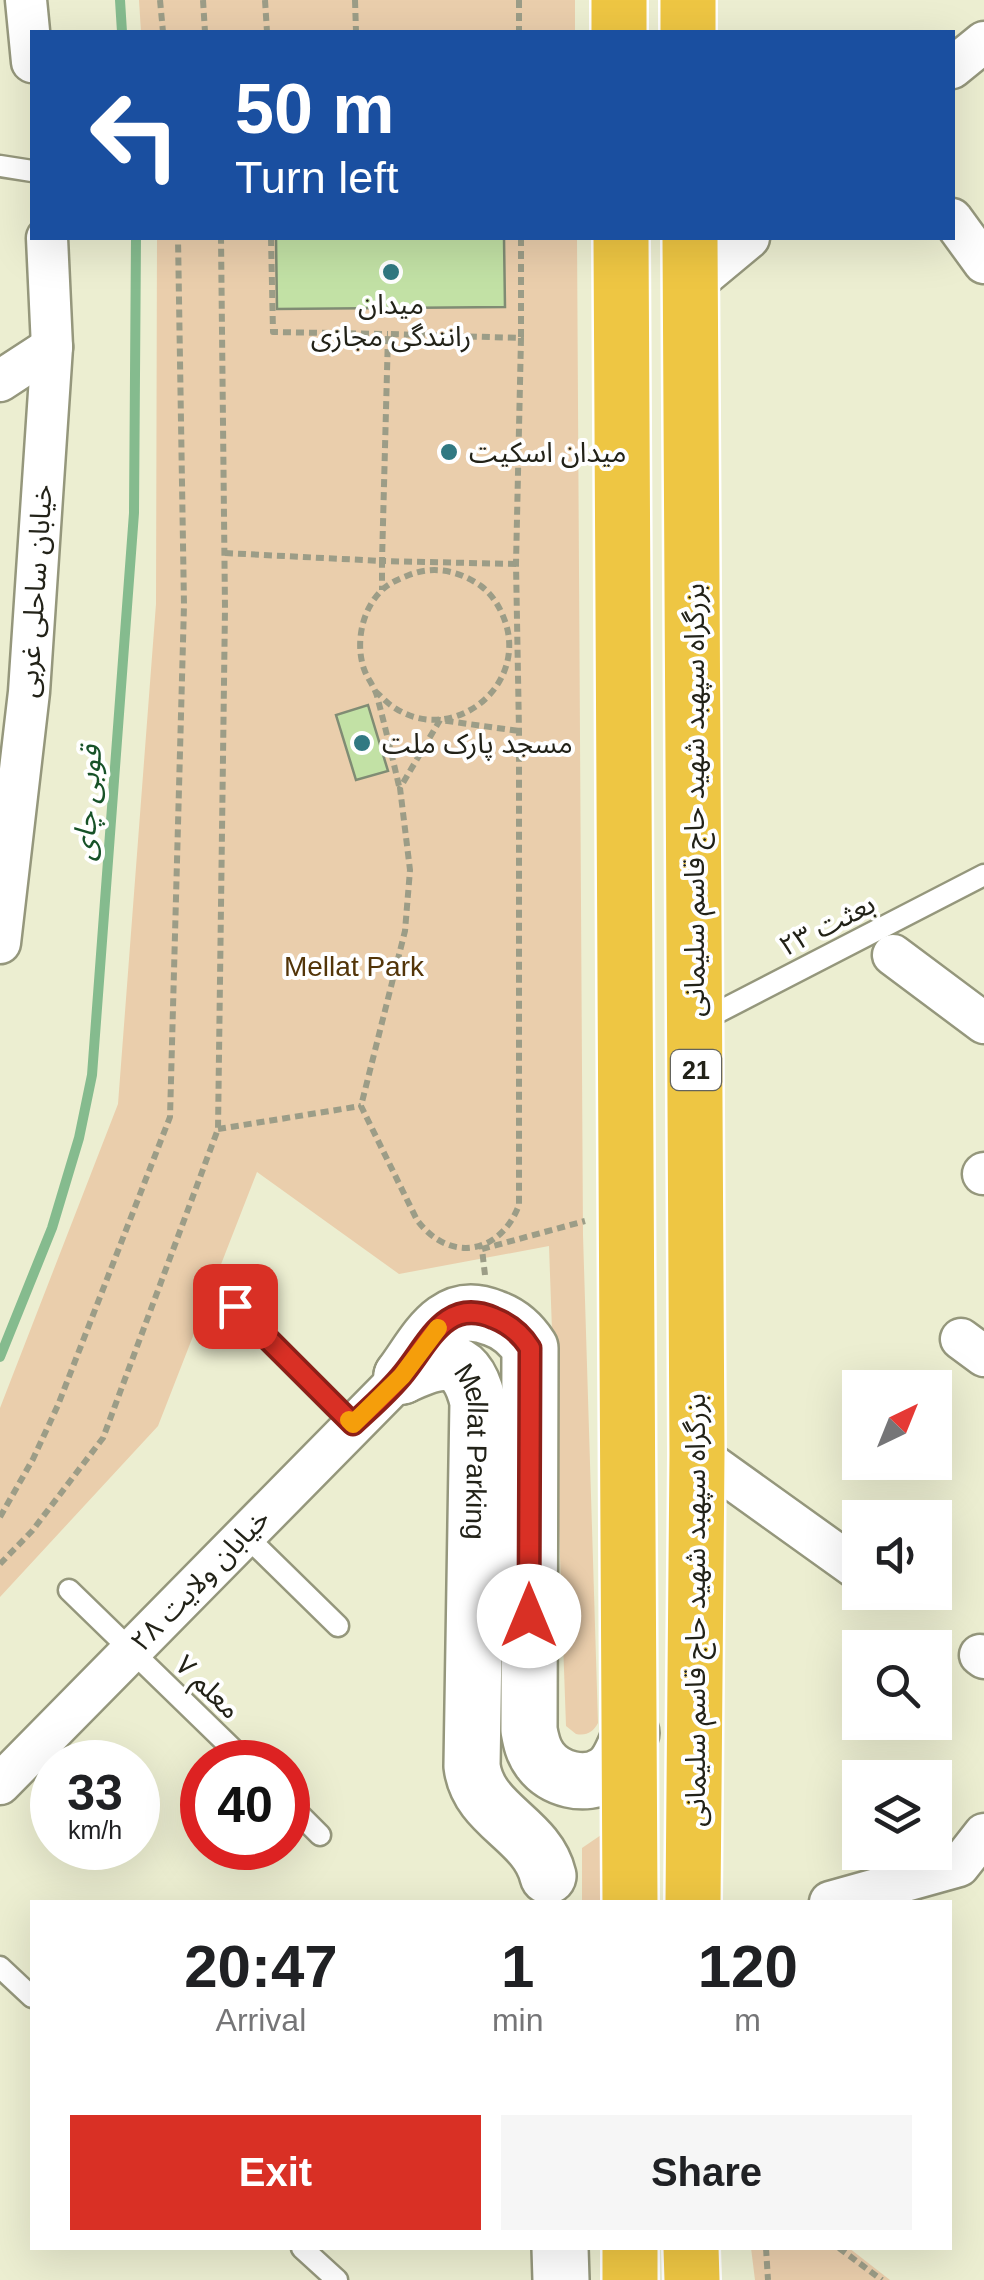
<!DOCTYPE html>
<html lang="en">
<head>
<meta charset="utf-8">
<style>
  :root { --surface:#fff; --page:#f6f6f6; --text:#202124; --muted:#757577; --accent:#d93025 }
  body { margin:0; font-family:Helvetica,"Noto Sans Arabic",sans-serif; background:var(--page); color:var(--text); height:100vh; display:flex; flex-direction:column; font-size:38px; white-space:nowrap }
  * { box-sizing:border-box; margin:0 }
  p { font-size:32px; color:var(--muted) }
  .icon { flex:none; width:55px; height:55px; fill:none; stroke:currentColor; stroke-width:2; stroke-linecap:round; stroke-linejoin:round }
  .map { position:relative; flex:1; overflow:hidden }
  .panel { position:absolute; left:30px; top:1900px; width:922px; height:350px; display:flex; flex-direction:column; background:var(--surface); border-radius:0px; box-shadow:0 10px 40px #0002 }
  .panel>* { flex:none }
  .guide { position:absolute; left:30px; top:30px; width:925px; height:210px; border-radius:0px; box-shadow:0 10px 40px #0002; background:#1a4fa0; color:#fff; overflow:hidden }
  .needle { width:65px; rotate:43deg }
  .fabs { position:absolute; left:842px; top:1370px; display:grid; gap:20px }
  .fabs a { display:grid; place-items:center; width:110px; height:110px; border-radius:0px; background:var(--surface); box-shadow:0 10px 40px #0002; font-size:50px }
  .speed { position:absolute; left:30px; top:1740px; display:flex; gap:20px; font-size:50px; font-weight:700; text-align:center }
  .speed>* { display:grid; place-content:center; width:130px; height:130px; border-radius:50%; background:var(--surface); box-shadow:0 10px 40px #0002; line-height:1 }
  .speed small { font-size:25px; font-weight:400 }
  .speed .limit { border:15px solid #d22; background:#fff; color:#111 }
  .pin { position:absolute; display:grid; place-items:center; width:85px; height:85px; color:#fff; margin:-42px; border-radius:20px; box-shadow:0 5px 15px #0006 }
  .me { position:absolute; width:110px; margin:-55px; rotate:0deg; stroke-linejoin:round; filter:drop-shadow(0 0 8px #0008) }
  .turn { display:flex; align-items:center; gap:35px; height:210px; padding:0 40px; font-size:45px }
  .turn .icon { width:130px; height:130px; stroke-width:2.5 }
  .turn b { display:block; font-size:70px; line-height:85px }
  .eta { display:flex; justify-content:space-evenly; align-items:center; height:170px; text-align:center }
  .eta b { font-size:60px; font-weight:700; line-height:70px }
  .cta { display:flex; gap:20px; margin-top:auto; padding:20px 40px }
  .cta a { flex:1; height:115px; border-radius:0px; background:var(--accent); color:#fff; font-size:40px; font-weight:700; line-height:115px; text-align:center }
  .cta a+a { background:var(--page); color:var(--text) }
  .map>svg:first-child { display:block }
</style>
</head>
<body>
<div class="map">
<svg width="984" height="2280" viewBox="0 0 984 2280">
  <rect width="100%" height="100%" fill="#eceed1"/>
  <!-- green -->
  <g fill="#eaceac">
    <polygon points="139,0 575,0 575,32 141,32"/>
    <path d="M 157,238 L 577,238 L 583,1235 L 598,1723 C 593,1732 587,1736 576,1734 L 566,1726 L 549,1246 L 399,1274 L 257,1172 L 158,1426 L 0,1597 L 0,1408 L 118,1104 L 156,604 Z"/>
    <polygon points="604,1833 604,1902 582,1902 582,1848"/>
    <polygon points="751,2248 849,2248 890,2280 755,2280"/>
  </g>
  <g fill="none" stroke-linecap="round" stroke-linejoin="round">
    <!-- stream -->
    <g stroke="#85bb8e" stroke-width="10">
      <polyline points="120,0 122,32"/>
      <polyline points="0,1357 52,1228 79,1138 92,1075 134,513 136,238"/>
    </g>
  </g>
  <!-- building -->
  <g fill="#c2e1a5" stroke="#808c74" stroke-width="2.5">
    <polygon points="276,238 504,238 505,307 277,309"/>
    <polygon points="368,705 388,771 356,780 336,715"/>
  </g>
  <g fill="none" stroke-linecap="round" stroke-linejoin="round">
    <defs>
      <g id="lane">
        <polyline points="0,166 32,171"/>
        <polyline points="701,1021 984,875"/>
        <polyline points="235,1306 353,1424"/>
        <polyline points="245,1535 338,1626"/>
        <polyline points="69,1590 246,1762"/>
        <polyline points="288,1803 320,1835"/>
        <polyline points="0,1967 32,1997"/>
        <polyline points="302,2248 337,2280"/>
      </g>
      <g id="street">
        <polyline points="26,0 32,62"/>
        <polyline points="952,68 984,42"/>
        <polyline points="952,219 984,263"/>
        <polyline points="690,287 749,238"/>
        <polyline points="0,381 52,347"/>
        <polyline points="0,943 29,692 52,347 47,238"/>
        <polyline points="893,955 984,1023"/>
        <polyline points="983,1174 984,1173"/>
        <polyline points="961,1339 984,1356"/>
        <polyline points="697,1454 856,1568"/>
        <polyline points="980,1655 984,1658"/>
        <polyline points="0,1784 402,1376"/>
        <polyline points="830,1902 959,1866 984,1834"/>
      </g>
      <g id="secondary">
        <path d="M 402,1376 C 426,1344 445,1298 493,1318 C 508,1323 521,1334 530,1348 L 529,1730 C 531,1741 533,1751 540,1760 C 554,1779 585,1788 606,1774 C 619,1766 625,1747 631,1733"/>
        <path id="s1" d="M 402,1376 C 440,1358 466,1351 478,1402 L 472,1766 C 478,1816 537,1829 548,1876"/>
        <polyline points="560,2248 561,2280"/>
      </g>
      <g id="highway">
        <polyline points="619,0 619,32"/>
        <polyline points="688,0 688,32"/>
        <polyline points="621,238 630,1902"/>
        <polyline points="690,238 697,1454 693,1902"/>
        <polyline points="630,2248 630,2280"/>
        <polyline points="691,2248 692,2280"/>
      </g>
    </defs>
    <!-- lane casing -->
    <use href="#lane" stroke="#95977c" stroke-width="25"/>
    <!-- street casing -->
    <use href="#street" stroke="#95977c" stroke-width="45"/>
    <!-- secondary casing -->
    <use href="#secondary" stroke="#95977c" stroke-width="60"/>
    <!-- highway casing -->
    <use href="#highway" stroke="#fff" stroke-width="60"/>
    <!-- path -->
    <g stroke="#9c9d87" stroke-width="6" stroke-dasharray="8 5" stroke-linecap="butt">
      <polyline points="160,0 163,32"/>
      <polyline points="203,0 205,32"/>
      <polyline points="265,0 267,32"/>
      <polyline points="355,0 356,32"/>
      <polyline points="519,0 519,32"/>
      <polyline points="271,238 273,332 388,334"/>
      <polyline points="521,238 521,338"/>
      <polyline points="225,553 382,561 382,590"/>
      <path d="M 516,564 L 382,561 L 388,334 L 521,338 L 516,564 L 519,731 L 519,1205 C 500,1255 449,1263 417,1220 L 361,1106 L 405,931 L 410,870 L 400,788 L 440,720 L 519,731"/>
      <path d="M 375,691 C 381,696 386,702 392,706 C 449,747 526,690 506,624 C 501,609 494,596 481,586 C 460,571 434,565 409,575 C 399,579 389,583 382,590 C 362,609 355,643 364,669 C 367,678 374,686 377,696 C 385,726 392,756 399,786"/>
      <polyline points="218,1129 361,1106"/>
      <polyline points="485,1275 482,1249 585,1221"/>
      <polyline points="0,1517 33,1459 58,1405 170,1117 184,605 178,238"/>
      <polyline points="0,1564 32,1531 103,1438 218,1129 225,608 221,238"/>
      <polyline points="766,2248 768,2280"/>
      <polyline points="839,2248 882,2280"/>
    </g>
    <!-- lane -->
    <use href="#lane" stroke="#fff" stroke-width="20"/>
    <!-- street -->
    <use href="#street" stroke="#fff" stroke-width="40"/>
    <!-- secondary -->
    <use href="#secondary" stroke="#fff" stroke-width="55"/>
    <!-- highway -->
    <use href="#highway" stroke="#eec643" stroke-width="55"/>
  </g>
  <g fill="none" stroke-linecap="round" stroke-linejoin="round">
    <defs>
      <path id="route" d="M 235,1306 L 353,1424 C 370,1408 389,1392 404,1373 C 429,1342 446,1297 494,1318 C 509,1324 522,1335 530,1348 L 529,1616"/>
    </defs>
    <!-- route casing -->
    <use href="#route" stroke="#8d1f18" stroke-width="25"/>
    <!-- route -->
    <use href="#route" stroke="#d93025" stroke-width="18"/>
    <!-- slow -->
    <polyline stroke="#f59e0b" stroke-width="18" points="349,1420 353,1424 402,1376 438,1328"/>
  </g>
  <!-- markers -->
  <g fill="#317982" stroke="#fff" stroke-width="4">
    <circle cx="391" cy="272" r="10"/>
    <circle cx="449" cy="452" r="10"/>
    <circle cx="362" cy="743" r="10"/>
  </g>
  <g text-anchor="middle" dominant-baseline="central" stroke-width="8" stroke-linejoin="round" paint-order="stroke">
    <!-- shield labels -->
    <rect fill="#fff" stroke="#64645d" stroke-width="2.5" x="671" y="1050" width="50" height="40" rx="8"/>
    <g font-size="25" font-weight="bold" fill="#222218">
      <text x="696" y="1070">21</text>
    </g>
    <!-- poi labels -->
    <g font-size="28" fill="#222218" stroke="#fff" text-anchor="start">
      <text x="391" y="304" text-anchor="middle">میدان<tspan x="391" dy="32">رانندگی مجازی</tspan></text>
      <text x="469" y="452">میدان اسکیت</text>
      <text x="382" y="743">مسجد پارک ملت</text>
    </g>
    <!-- street labels -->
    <g font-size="28" fill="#222218" stroke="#fff">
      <text transform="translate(35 591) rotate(-86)">خیابان ساحلی غربی</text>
      <text transform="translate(694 800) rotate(-90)">بزرگراه سپهبد شهید حاج قاسم سلیمانی</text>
      <text transform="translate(827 925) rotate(-27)">بعثت ۲۳</text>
      <text stroke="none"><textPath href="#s1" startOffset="150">Mellat Parking</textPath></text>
      <text transform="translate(200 1580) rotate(-46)">خیابان ولایت ۲۸</text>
      <text transform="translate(695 1610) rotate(-90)">بزرگراه سپهبد شهید حاج قاسم سلیمانی</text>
      <text transform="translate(208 1687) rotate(44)">معلم ۷</text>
    </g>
    <!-- park labels -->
    <g font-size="28" fill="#533509" stroke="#fff">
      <text x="354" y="966">Mellat Park</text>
    </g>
    <!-- water labels -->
    <g font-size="30" font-style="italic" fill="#175228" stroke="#fff">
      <text transform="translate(87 803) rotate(-86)">قوبی چای</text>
    </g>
  </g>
</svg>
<div class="fabs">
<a><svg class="needle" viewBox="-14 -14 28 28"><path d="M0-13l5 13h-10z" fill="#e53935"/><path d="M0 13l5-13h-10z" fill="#757577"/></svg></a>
<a><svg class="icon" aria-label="sound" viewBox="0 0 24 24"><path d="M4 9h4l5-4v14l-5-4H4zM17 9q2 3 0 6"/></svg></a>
<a><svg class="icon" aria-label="search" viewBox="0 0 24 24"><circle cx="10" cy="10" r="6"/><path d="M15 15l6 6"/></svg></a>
<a><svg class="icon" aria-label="layers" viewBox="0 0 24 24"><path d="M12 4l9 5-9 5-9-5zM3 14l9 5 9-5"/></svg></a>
</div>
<div class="speed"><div>33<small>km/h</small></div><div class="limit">40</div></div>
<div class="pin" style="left:235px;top:1306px;background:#d93025"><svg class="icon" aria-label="arrive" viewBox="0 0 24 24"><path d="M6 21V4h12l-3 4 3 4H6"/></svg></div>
<svg class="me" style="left:529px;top:1616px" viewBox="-20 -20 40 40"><circle r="19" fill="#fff"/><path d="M0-13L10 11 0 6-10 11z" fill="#d93025"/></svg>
<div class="guide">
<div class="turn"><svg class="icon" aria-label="left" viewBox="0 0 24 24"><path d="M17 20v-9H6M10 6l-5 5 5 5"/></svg><div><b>50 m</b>Turn left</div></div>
</div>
<section class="panel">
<div class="eta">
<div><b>20:47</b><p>Arrival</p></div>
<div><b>1</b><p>min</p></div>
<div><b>120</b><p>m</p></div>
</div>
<div class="cta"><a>Exit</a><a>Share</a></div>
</section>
</div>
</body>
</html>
